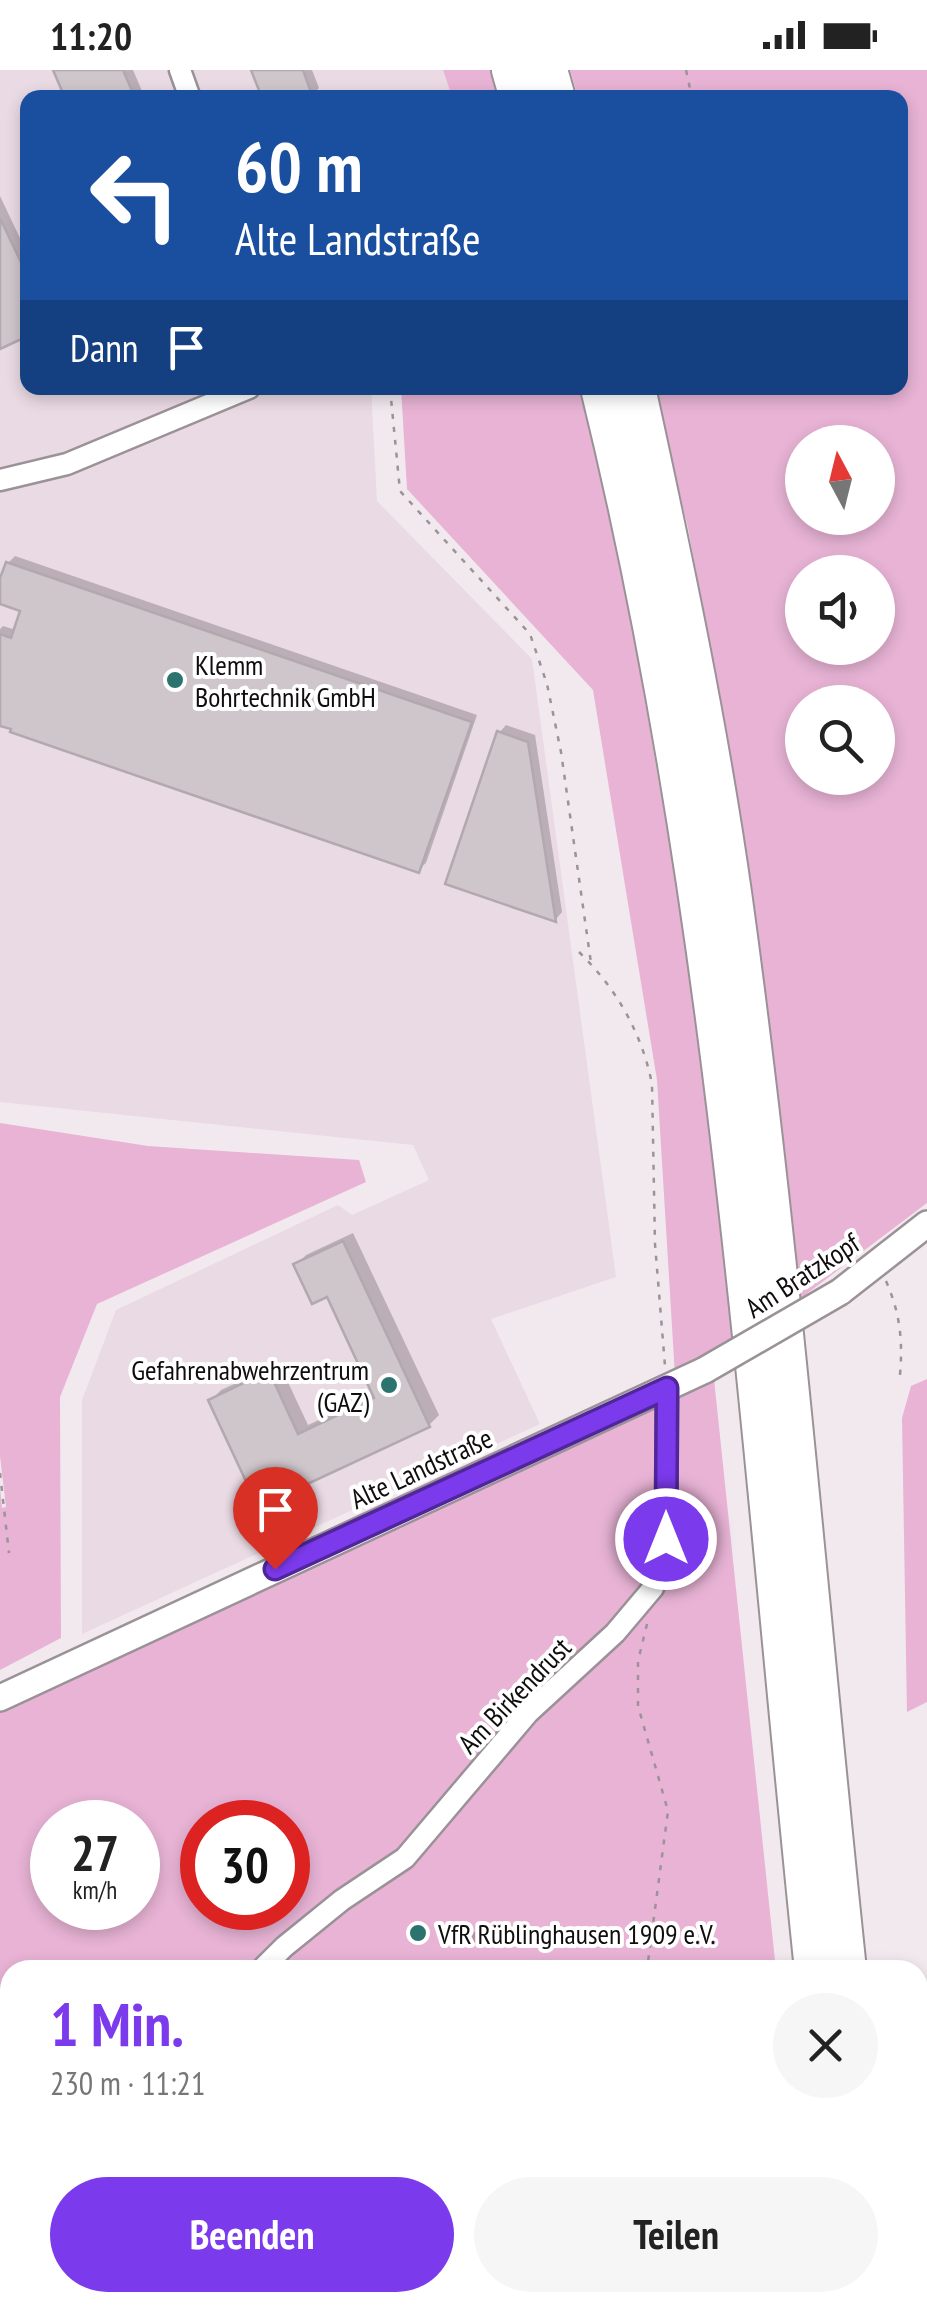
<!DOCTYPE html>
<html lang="de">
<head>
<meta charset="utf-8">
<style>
  :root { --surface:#fff; --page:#f6f6f6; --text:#222; --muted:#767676; --accent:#7c3aed }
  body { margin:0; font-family:"PT Sans Narrow",sans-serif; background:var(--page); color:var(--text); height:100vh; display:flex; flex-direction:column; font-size:38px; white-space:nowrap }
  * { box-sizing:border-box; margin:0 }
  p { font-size:32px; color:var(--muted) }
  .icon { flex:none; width:55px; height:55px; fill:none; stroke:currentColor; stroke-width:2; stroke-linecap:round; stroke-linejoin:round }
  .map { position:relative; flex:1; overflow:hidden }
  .side { position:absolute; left:0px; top:1890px; width:928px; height:352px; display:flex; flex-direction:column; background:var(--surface); border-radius:30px 30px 0 0; box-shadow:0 5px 15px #0003 }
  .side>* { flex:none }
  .guide { position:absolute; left:20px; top:20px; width:888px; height:305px; border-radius:20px; box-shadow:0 5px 15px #0003; background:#1a4fa0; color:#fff; overflow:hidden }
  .needle { width:65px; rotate:353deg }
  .tools { position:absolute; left:785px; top:355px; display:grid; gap:20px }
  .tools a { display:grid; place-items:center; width:110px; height:110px; border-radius:50%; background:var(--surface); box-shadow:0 5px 15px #0003; font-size:50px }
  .speed { position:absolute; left:30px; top:1730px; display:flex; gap:20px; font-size:50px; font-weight:700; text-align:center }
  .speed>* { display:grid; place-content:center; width:130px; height:130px; border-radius:50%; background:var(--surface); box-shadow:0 5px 15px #0003; line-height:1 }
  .speed small { font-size:25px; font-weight:400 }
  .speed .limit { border:15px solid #d22; background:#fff; color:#111 }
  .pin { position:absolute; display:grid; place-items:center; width:85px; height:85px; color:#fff; margin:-102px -42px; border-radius:50% 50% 50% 0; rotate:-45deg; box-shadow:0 0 10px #0007 }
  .pin .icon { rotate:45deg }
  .me { position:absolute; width:110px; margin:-55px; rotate:0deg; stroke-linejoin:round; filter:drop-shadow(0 0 8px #0008) }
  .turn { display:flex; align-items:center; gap:35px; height:210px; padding:0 50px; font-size:45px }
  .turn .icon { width:130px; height:130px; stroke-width:2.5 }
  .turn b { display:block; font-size:70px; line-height:85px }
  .then { display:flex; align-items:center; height:95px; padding:0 50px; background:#0003; gap:20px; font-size:38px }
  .round { display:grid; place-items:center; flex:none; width:105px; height:105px; border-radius:52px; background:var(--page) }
  .head { display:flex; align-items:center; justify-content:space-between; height:170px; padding:0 50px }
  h1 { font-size:60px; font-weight:700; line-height:75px; color:var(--accent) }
  .action { display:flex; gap:20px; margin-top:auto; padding:20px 50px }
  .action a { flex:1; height:115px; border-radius:60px; background:var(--accent); color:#fff; font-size:40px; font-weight:700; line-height:115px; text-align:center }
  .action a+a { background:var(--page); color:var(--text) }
  .status { display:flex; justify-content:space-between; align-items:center; height:70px; padding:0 50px; background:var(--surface); direction:ltr }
  .status svg { height:28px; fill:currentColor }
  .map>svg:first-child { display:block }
</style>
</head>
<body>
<div class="status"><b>11:20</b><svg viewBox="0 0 49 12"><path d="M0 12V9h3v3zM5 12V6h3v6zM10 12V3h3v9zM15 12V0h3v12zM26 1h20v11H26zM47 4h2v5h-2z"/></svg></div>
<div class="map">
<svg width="927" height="2242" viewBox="0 0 927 2242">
  <rect width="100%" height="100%" fill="#f2e9ee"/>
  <!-- built -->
  <polygon fill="#eadae4" points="0,0 443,0 452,27 28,28 28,318 371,318 377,431 532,589 616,1207 491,1249 540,1354 82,1564 82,1330 116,1240 338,1135 352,1145 429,1110 413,1075 0,1032"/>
  <!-- green -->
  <g fill="#e8b3d5" fill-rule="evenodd">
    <polygon points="443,0 490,0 499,27 452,27"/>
    <path d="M 570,0 L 927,0 L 927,1133 L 797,1231 L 724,651 L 688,458 L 654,318 L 900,318 L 900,28 L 578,27 ZM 802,372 L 878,372 L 878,448 L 802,448 ZM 802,502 L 878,502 L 878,578 L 802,578 ZM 802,632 L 878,632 L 878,708 L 802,708 Z"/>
    <polygon points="401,318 582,318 625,515 685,864 738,1273 675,1306 657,1010 593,620 407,419"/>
    <polygon points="0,1053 148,1076 359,1090 366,1112 97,1234 60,1327 61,1568 0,1600 0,1417 2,1438 6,1437 0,1386"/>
    <path d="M 714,1309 L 776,1900 L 10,1900 L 10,2232 L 817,2232 L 818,2242 L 0,2242 L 0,1638 L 662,1328 L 655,1521 L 675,1324 ZM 52,1752 L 138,1752 L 138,1838 L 52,1838 ZM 202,1752 L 288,1752 L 288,1838 L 202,1838 Z"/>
    <polygon points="927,1309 927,1632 907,1642 902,1348 911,1316"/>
  </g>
  <!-- shadow -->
  <g fill="#0003">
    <polygon points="56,0 133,0 145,28 68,28"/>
    <polygon points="254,0 312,0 319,18 312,26"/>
    <polygon points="0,126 28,185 28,263 0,276"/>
    <polygon points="15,486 477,645 426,793 418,800 0,653 0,559 3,556 16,560 24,540 0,532 0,515 8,493"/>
    <polygon points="506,655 535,665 562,842 556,849 448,812 499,663"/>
    <polygon points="353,1163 439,1345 429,1355 260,1434 211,1330 221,1320 279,1293 308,1355 375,1324 328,1224 296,1195 306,1185"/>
    <polygon points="482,1857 487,1865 474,1874 469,1866"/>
  </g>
  <!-- building -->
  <g fill="#cfc6cb" stroke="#b1a9ae" stroke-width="2.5">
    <polygon points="53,0 123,0 135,28 65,28"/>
    <polygon points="251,0 303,0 313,28 262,28"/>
    <polygon points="0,148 28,207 28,266 0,279"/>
    <polygon points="6,492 472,652 419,803 10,662 11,659 0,656 0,564 11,568 20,541 0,534 0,508"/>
    <polygon points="497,661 528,672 556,852 445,814"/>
    <polygon points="343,1171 430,1357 258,1437 208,1330 269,1301 298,1364 374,1328 327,1227 312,1234 293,1194"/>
  </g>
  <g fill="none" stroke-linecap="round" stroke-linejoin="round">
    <defs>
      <g id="minor">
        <polyline points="180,0 190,28"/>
        <polyline points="0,410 67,394 249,318"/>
        <polyline points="261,1900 284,1877 342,1830 405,1788 528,1643 615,1563 653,1518 666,1469 667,1318"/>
        <polyline points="0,2140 10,2134"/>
      </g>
      <g id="tertiary">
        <polyline points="840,1222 927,1154"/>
        <polyline points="0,1628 705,1300"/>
      </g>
      <g id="motorway">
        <polyline points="511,0 519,28"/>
        <polyline points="548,0 556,28"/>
        <path d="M 600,318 C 728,836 759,1371 814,1900"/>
        <path d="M 636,318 C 673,488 709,658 733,830 C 782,1186 809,1543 847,1900"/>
        <polyline points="854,2232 856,2242"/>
        <polyline points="886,2232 887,2242"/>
      </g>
    </defs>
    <!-- minor casing -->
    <use href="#minor" stroke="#9a9297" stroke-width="25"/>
    <!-- tertiary casing -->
    <use href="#tertiary" stroke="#9a9297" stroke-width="30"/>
    <!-- motorway casing -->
    <use href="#motorway" stroke="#9a9297" stroke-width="42"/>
    <!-- path -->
    <g stroke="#9a9397" stroke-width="2.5" stroke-dasharray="5 8" stroke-linecap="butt">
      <polyline points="686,0 692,28"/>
      <polyline points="390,318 400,421 530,564 547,614 561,682 591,893"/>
      <path d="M 579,882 C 616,918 642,963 652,1014 L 655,1174 L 665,1296"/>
      <path d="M 886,1211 C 900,1243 903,1270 900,1305"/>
      <polyline points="0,1403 9,1483"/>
      <polyline points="647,1554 638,1591 638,1636 668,1741 648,1892 651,1900"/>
      <polyline points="605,1900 647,1893"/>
      <polyline points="92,2242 93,2232"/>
      <polyline points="710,2242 712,2232"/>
    </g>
    <!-- minor -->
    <use href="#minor" stroke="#fff" stroke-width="20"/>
    <!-- tertiary -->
    <use href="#tertiary" stroke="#fff" stroke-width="25"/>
    <!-- motorway -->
    <use href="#motorway" stroke="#fff" stroke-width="38"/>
    <defs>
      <polyline id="tertiary-bridge" points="705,1300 840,1222"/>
    </defs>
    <!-- tertiary-bridge casing -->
    <use href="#tertiary-bridge" stroke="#9a9297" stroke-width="30" stroke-linecap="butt"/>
    <!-- tertiary-bridge -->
    <use href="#tertiary-bridge" stroke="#fff" stroke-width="25"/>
  </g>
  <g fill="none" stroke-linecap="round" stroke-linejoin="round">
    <defs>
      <polyline id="route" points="275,1499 667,1318 666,1469"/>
    </defs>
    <!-- route casing -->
    <use href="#route" stroke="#51269a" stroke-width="25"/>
    <!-- route -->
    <use href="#route" stroke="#7c3aed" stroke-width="18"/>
  </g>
  <!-- markers -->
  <g fill="#2a736f" stroke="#fff" stroke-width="4">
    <circle cx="175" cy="610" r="10"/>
    <circle cx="389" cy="1315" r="10"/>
    <circle cx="418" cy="1863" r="10"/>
  </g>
  <g text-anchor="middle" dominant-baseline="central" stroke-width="8" stroke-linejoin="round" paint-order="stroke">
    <!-- poi labels -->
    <g font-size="28" fill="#100d0f" stroke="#fff" text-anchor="start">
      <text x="195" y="594">Klemm<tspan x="195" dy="32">Bohrtechnik GmbH</tspan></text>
      <text x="369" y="1299" text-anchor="end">Gefahrenabwehrzentrum<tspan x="369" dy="32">(GAZ)</tspan></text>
      <text x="438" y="1863">VfR Rüblinghausen 1909 e.V.</text>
    </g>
    <!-- street labels -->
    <g font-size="28" fill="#100d0f" stroke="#fff">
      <text transform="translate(802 1205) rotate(-33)">Am Bratzkopf</text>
      <text transform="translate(421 1398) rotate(-25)">Alte Landstraße</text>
      <text transform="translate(514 1625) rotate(-46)">Am Birkendrust</text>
    </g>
  </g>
</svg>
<div class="tools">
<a><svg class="needle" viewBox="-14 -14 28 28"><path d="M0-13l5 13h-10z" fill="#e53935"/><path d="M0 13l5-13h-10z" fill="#767676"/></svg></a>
<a><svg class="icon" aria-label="sound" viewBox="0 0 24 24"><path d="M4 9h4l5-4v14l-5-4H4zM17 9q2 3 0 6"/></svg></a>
<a><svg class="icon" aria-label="search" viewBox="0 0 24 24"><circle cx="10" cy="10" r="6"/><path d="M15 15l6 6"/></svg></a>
</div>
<div class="speed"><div>27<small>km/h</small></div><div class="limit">30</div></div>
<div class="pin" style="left:275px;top:1499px;background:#d93025"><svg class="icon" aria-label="arrive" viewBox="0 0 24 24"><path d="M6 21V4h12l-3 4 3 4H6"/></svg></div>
<svg class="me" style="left:666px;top:1469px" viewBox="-20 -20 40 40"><circle r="17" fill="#7c3aed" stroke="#fff" stroke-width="3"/><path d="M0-11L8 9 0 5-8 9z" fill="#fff"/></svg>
<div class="guide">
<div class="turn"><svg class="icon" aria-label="left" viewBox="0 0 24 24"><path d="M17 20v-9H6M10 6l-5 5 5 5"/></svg><div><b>60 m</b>Alte Landstraße</div></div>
<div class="then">Dann<svg class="icon" aria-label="arrive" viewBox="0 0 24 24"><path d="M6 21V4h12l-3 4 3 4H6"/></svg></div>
</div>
<section class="side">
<div class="head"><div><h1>1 Min.</h1><p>230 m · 11:21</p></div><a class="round"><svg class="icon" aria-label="close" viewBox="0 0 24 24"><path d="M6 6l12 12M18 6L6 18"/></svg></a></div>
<div class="action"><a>Beenden</a><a>Teilen</a></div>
</section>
</div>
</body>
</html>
